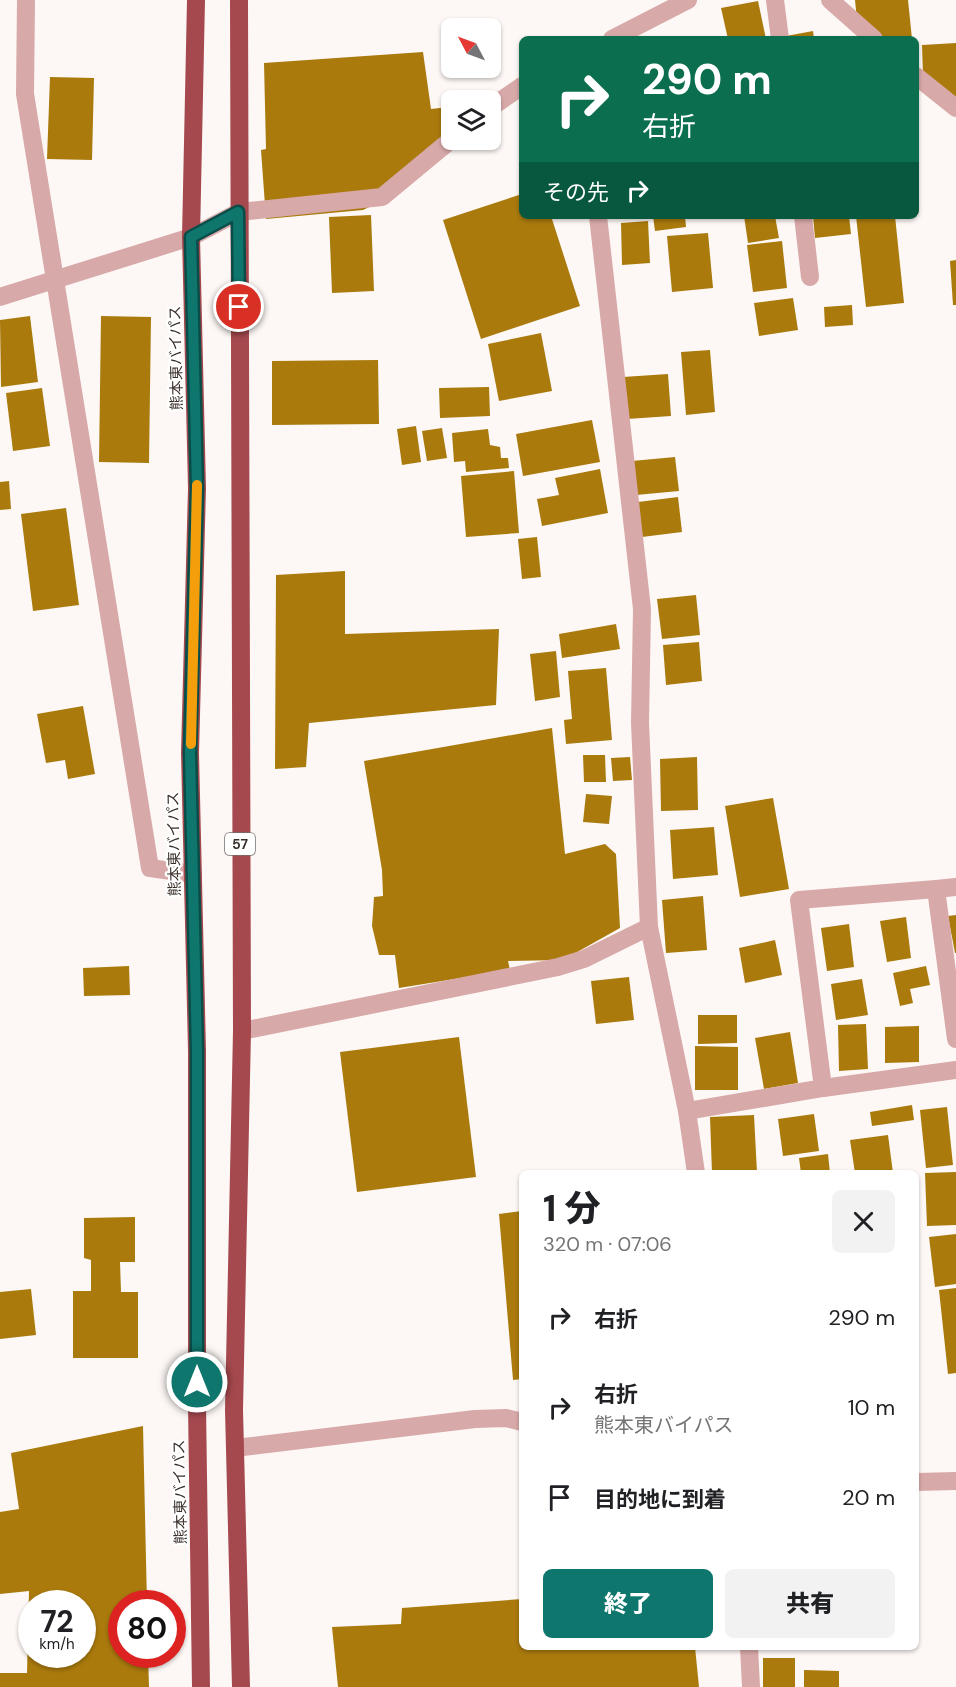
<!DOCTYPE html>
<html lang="ja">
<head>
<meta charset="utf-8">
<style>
  :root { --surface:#fff; --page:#f2f2f2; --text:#202124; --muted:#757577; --accent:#0f766e }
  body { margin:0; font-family:"DM Sans","Noto Sans JP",sans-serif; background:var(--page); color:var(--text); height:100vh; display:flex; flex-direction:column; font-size:22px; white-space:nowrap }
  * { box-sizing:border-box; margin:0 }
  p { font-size:20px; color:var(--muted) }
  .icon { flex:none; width:33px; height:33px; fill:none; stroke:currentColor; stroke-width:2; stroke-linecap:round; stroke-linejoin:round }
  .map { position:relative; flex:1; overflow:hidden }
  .sheet { position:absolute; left:519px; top:1170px; width:400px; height:480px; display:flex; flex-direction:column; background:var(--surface); border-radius:9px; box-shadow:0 2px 4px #0004 }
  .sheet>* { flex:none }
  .hud { position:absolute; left:519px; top:36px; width:400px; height:183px; border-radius:9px; box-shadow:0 2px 4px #0004; background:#0b6e4f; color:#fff; overflow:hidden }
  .needle { width:39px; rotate:311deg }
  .fabs { position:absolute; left:441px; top:18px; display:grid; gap:12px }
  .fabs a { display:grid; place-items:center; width:60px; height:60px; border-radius:9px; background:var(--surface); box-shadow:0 2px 4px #0004; font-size:30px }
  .speed { position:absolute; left:18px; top:1590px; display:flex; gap:12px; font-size:30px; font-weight:700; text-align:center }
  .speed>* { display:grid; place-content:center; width:78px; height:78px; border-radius:50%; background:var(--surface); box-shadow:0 2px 4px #0004; line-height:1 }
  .speed small { font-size:15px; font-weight:400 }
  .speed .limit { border:9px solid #d22; background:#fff; color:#111 }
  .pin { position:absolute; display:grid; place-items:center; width:51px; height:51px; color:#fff; margin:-26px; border:3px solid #fff; border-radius:50%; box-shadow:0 2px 6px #0007 }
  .me { position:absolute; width:66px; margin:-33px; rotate:0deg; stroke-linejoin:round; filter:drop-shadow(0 0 4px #0008) }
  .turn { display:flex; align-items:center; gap:21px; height:126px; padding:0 24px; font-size:27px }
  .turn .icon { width:78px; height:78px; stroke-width:2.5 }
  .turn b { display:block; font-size:42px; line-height:51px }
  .then { display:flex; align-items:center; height:57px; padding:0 24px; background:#0003; gap:12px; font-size:22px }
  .round { display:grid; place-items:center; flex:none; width:63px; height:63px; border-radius:9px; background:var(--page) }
  .head { display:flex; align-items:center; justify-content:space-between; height:102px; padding:0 24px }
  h1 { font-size:36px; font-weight:800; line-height:45px }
  .action { display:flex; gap:12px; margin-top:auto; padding:12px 24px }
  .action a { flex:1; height:69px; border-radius:9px; background:var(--accent); color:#fff; font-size:24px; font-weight:800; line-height:69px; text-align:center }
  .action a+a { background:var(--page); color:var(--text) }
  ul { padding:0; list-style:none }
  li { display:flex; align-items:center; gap:18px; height:90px; padding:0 24px }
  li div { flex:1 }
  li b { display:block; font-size:22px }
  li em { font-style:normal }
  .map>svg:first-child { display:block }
</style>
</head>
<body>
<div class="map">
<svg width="956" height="1687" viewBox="0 0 956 1687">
  <rect width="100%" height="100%" fill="#fdf8f5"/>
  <!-- building -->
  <g fill="#aa7a0d" fill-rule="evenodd">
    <polygon points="855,0 908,0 912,39 881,39 857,20"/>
    <polygon points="758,1 766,39 728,39 721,8"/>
    <polygon points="813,31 814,39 787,39 786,36"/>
    <polygon points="956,43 956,98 923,75 922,45"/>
    <polygon points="423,52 431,109 448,107 449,132 398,193 363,210 266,219 261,150 266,149 264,63"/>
    <polygon points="50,77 94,78 92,160 47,159"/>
    <polygon points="522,194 522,216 551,216 580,306 481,339 443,220"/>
    <polygon points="371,215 374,291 332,293 329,217"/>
    <polygon points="653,216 685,216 686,227 655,231"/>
    <polygon points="744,216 775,216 779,238 748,243"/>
    <polygon points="813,216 849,216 851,234 815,238"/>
    <polygon points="856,216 895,216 904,303 866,307"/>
    <polygon points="648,221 650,263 622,265 621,223"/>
    <polygon points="708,233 713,288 672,292 667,236"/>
    <polygon points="782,241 787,288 753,292 747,245"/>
    <polygon points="956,260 956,305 953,305 950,261"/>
    <polygon points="793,298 798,330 759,336 754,303"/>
    <polygon points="852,305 853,325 825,327 824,307"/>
    <polygon points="30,316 38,382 1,387 0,320"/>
    <polygon points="101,316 151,317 149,463 99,462"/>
    <polygon points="541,333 552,391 499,401 488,344"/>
    <polygon points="710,350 715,412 686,415 681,352"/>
    <polygon points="378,360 379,424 272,425 272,361"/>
    <polygon points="668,374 671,416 627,419 623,377"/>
    <polygon points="489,387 490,416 440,418 439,388"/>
    <polygon points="42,388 50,446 13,451 6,393"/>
    <polygon points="592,420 600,462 523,476 516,434"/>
    <polygon points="416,426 421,462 402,465 397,429"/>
    <polygon points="442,428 447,458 427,461 422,431"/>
    <polygon points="488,429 490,445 500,447 501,458 508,458 509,468 466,472 465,461 454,462 452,433"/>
    <polygon points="675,457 679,491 636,495 632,461"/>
    <polygon points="600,469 608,513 542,526 537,499 559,495 555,478"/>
    <polygon points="514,471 519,533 466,537 461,476"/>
    <polygon points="9,481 11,509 0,510 0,482"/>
    <polygon points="678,497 682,532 642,537 638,502"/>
    <polygon points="66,508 79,605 33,611 21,514"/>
    <polygon points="537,537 541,577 522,579 518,539"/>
    <polygon points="345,571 345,634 499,629 496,705 309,723 306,767 275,769 276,575"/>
    <polygon points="696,595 700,635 662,639 657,599"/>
    <polygon points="616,624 620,649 562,658 559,634"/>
    <polygon points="699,642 702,681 666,685 663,645"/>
    <polygon points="556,651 560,697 535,701 530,654"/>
    <polygon points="606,668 612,740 566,744 564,720 572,719 568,671"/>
    <polygon points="83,706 95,774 68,779 65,760 46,763 37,714"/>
    <polygon points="552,728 565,854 605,844 616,854 620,928 563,960 508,961 510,970 399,988 395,955 379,955 372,926 374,897 383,896 382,870 364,761"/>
    <polygon points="583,755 605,755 606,782 584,782"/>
    <polygon points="630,757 632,780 613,781 611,758"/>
    <polygon points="697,757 698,810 661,811 660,759"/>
    <polygon points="586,794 612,796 609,824 583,822"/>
    <polygon points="773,798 789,889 740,897 725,806"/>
    <polygon points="714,827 718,875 673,879 670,830"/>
    <polygon points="703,896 707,950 666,953 662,900"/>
    <polygon points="956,915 956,953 955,953 948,916"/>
    <polygon points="906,917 911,958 887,962 880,921"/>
    <polygon points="849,924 854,967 827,971 821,928"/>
    <polygon points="775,940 782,975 745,983 739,948"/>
    <polygon points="129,966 130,995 84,996 83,968"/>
    <polygon points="926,966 930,985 910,989 913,1003 900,1006 893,973"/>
    <polygon points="629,977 634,1020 596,1024 591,981"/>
    <polygon points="862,979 868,1015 836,1020 831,984"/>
    <polygon points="698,1015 737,1015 737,1043 698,1044"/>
    <polygon points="866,1024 868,1069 839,1071 838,1025"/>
    <polygon points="919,1026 919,1062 885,1063 885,1027"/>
    <polygon points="790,1032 798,1083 764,1089 755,1038"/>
    <polygon points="459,1037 476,1177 357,1192 340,1052"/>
    <polygon points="695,1046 738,1047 738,1090 695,1090"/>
    <polygon points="912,1105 914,1120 872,1126 870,1112"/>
    <polygon points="947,1107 953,1165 926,1168 920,1110"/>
    <polygon points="814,1114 819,1151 783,1156 778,1119"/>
    <polygon points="754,1115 757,1173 712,1173 710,1117"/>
    <polygon points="888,1135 893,1173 855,1173 850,1140"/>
    <polygon points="828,1154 830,1173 801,1173 799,1158"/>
    <polygon points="956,1172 956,1225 927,1226 925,1173"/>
    <polygon points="522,1211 522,1379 513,1380 499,1214"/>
    <polygon points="135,1217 135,1262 120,1262 121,1292 138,1292 138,1358 73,1358 73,1291 91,1291 91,1260 84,1258 84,1218"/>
    <polygon points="956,1234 956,1284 935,1287 929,1237"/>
    <polygon points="956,1288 956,1373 948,1374 939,1290"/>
    <polygon points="31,1289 36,1335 0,1339 0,1292"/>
    <path d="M 143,1426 L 147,1604 L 122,1604 L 122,1654 L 148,1654 L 149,1687 L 0,1687 L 0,1673 L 27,1673 L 29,1591 L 0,1594 L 0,1512 L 19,1509 L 11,1453 ZM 32,1604 L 82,1604 L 82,1654 L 32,1654 Z"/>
    <polygon points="522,1599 522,1647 695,1647 699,1687 338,1687 332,1627 401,1624 402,1608"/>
    <rect x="763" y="1658" width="32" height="29"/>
    <polygon points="804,1670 839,1671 839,1687 804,1687"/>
  </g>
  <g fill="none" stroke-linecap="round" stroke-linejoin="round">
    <!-- minor -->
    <g stroke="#d8a9a9" stroke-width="18">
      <polyline points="26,0 25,94 150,868 193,874"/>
      <polyline points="775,0 780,39"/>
      <polyline points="830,0 874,39"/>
      <polyline points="612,39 688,0"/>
      <polyline points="916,76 956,108"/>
      <polyline points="490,108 522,86"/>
      <polyline points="598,216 642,609 640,723 649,927 687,1111 823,1088 956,1070"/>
      <polyline points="803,216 810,277"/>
      <polyline points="0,297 191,237 239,212 382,197 452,139"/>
      <polyline points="936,889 956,887"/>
      <polyline points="242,1031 558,967 584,959 649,927"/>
      <polyline points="823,1088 799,900 936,889 956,1039"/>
      <polyline points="687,1111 696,1173"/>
      <polyline points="235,1448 475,1419 506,1418 522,1422"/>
      <polyline points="916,1482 956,1481"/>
      <polyline points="749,1647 751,1687"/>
    </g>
    <!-- highway -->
    <g stroke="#a6494e" stroke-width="18">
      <polyline points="196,0 191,237 197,488 190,753 197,1051 197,1405 201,1687"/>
      <polyline points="239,0 242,1031 234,1410 241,1687"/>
    </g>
  </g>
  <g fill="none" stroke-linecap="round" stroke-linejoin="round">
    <defs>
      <polyline id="route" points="197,1382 197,1051 190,753 197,488 191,237 238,212 239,307"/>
    </defs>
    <!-- route casing -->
    <use href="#route" stroke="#0a4d48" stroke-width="15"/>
    <!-- route -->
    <use href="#route" stroke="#0f766e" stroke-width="10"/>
    <!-- slow -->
    <polyline stroke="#f59e0b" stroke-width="10" points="191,744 197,485"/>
  </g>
  <g text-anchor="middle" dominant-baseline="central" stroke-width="4.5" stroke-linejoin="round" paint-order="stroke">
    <!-- shield labels -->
    <rect fill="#fff" stroke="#746d6a" stroke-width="1.5" x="225" y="833" width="30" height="22" rx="4.5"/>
    <g font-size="14" font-weight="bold" fill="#392f2a">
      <text x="240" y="844">57</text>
    </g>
    <!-- street labels -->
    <g font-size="15" fill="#392f2a" stroke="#fff">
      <text transform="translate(176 358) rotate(-91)">熊本東バイパス</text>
      <text transform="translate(174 844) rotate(-91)">熊本東バイパス</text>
      <text transform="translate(180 1492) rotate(-91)">熊本東バイパス</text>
    </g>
  </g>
</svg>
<div class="fabs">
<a><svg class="needle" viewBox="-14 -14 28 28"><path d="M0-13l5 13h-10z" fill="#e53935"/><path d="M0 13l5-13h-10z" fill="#757577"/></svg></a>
<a><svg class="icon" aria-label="layers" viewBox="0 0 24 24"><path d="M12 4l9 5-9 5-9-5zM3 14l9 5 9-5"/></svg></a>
</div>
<div class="speed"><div>72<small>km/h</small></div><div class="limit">80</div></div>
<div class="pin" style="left:239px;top:307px;background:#d93025"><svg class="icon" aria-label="arrive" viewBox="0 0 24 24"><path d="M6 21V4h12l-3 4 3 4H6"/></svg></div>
<svg class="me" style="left:197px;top:1382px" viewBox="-20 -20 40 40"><circle r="17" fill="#0f766e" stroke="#fff" stroke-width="3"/><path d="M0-11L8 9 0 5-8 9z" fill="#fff"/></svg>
<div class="hud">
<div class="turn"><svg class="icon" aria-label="right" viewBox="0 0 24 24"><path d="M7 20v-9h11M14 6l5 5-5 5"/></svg><div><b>290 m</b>右折</div></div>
<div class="then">その先<svg class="icon" aria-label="right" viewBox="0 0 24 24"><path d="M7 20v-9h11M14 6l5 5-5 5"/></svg></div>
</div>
<section class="sheet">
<div class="head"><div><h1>1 分</h1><p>320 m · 07:06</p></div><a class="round"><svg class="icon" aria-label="close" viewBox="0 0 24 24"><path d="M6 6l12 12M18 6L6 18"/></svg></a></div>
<ul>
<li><svg class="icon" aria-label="right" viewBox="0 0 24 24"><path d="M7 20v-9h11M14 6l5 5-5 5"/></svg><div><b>右折</b></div><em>290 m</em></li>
<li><svg class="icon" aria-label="right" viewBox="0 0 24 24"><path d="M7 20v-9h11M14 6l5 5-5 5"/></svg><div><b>右折</b><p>熊本東バイパス</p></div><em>10 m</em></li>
<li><svg class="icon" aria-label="arrive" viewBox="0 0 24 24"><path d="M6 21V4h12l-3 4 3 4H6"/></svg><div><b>目的地に到着</b></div><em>20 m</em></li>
</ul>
<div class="action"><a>終了</a><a>共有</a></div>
</section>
</div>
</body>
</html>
